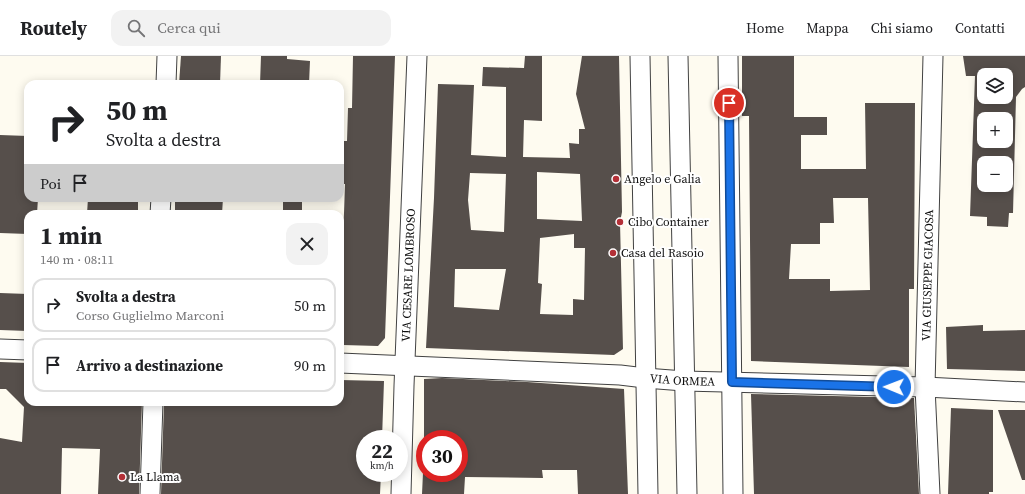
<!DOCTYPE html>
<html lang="it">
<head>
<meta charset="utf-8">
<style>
  :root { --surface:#fff; --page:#f2f2f2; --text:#202124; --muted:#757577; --line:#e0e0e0 }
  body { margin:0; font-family:"Source Serif 4",serif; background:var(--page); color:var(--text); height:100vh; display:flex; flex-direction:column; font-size:15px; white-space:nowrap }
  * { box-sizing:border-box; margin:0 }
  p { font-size:13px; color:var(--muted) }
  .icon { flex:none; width:22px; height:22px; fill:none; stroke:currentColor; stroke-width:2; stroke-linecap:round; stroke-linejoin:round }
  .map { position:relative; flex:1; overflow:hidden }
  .drawer { position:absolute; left:24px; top:154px; width:320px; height:196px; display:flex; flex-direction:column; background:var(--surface); border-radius:12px; box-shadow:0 2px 10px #0003 }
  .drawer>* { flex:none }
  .hud { position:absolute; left:24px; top:24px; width:320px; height:122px; border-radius:12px; box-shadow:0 2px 10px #0003; background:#fff; color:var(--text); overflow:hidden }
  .tools { position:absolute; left:977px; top:12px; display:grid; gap:8px }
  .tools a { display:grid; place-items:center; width:36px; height:36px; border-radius:8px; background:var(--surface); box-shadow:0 2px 10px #0003; font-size:20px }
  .speed { position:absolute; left:356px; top:374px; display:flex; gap:8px; font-size:20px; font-weight:700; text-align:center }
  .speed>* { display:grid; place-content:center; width:52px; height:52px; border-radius:50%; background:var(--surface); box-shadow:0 2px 10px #0003; line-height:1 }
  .speed small { font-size:10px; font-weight:400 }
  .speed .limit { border:6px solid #d22; background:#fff; color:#111 }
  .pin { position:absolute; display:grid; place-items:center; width:34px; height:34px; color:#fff; margin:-17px; border:2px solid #fff; border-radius:50%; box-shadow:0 1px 4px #0007 }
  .me { position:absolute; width:44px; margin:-22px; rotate:271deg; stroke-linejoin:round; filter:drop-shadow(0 0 3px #0008) }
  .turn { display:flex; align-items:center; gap:14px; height:84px; padding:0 16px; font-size:18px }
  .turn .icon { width:52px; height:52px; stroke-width:2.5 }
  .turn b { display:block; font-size:28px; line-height:34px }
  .then { display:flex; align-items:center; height:38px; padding:0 16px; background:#0003; gap:8px; font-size:15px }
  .round { display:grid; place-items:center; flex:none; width:42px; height:42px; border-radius:12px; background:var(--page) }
  .summary { display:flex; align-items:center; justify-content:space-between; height:68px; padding:0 16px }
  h1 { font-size:24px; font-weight:700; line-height:30px }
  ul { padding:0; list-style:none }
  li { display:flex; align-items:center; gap:12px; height:54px; margin:0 8px 6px; padding:0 8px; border:2px solid var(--line); border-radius:12px }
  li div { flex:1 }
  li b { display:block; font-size:15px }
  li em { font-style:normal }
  header { display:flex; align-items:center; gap:24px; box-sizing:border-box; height:56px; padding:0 20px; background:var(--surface); border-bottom:1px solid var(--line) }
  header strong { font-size:19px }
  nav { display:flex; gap:22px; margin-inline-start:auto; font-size:14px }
  .search { width:280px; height:36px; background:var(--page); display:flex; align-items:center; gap:10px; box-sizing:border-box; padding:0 14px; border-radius:12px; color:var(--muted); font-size:15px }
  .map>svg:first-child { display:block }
</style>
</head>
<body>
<header>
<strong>Routely</strong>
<div class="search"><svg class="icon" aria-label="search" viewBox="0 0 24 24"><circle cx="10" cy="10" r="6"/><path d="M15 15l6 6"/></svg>Cerca qui</div>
<nav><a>Home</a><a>Mappa</a><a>Chi siamo</a><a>Contatti</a></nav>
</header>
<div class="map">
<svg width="1025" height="438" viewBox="0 0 1025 438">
  <rect width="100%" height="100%" fill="#fefbf0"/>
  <!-- building -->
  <g fill="#564f4b" fill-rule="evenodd">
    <polygon points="181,0 221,0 220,28 179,28"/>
    <polygon points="261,0 287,0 287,3 310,5 309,28 260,28"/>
    <polygon points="353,0 395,0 385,282 378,290 343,289 344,273 340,273 345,128 340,128 340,85 347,85 348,52 352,52"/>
    <path d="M 525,0 L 542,0 L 542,65 L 524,64 L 523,101 L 570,102 L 569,87 L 579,88 L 579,73 L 585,73 L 576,38 L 582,0 L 619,0 L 622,156 L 620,166 L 623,293 L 614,299 L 426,292 L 434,142 L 438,28 L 474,29 L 471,99 L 506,101 L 506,31 L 482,30 L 483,11 L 524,12 ZM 537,116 L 580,118 L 582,165 L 537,163 ZM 470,117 L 506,118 L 504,176 L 471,174 L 468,144 ZM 574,178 L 574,192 L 585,192 L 584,244 L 573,243 L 573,259 L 540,258 L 542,228 L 538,227 L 540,182 ZM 455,213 L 506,213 L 499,254 L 454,251 Z"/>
    <path d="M 742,0 L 794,0 L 794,61 L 827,61 L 827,79 L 801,79 L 801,113 L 866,113 L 865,47 L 915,47 L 914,233 L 909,233 L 909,311 L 751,305 L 749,60 L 742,60 ZM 833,142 L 868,142 L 870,234 L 830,235 L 830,223 L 789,223 L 791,188 L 820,188 L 820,167 L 834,167 Z"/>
    <path d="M 963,0 L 1025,0 L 1025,31 L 1022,33 L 1016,41 L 1013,157 L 1009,157 L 1008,171 L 987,170 L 987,161 L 970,160 L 975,20 L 966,20 ZM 984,19 L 1006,19 L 1006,41 L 984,41 ZM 984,63 L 1006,63 L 1006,85 L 984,85 ZM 984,107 L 1006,107 L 1006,129 L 984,129 Z"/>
    <polygon points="0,79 28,80 28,142 38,142 37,158 28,158 28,178 0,177"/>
    <polygon points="88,142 138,142 138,158 87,158"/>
    <polygon points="175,142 223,142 222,158 175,158"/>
    <rect x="283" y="142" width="19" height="16"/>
    <polygon points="0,237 28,238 28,275 0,274"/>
    <polygon points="983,269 983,275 1025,274 1025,315 947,313 946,271"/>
    <polygon points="0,306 28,307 28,346 142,346 139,438 98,438 100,393 62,392 61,438 0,438 0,382 22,386 24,351 6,333 0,333"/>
    <polygon points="442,322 527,326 624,333 628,438 578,438 577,414 542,414 543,422 465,421 464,438 422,438 423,417 459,417 459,383 424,383 424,323"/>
    <polygon points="340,324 384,325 382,383 365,383 365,417 381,417 380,438 161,438 164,346 340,346"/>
    <polygon points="751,338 914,342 919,438 754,438"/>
    <polygon points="951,352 993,354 993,436 989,436 989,438 948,438"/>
    <polygon points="998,354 1025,354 1025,424 1022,424"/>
  </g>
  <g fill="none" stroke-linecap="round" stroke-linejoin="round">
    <defs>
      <g id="street">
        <polyline points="640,0 648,438"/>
        <polyline points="678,0 687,438"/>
        <polyline points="728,0 733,438"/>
        <polyline points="166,28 167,0"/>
        <polyline points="160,158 161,142"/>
        <polyline points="0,293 28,294"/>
        <path id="s1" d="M 340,307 L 620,319 L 645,322 L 684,325 L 925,331 L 1025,336"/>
        <polyline points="150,438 153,346"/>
        <path id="s2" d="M 401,438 L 404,330 L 417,0"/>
        <path id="s3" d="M 930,438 L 925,331 L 933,0"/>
      </g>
    </defs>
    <!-- street casing -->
    <use href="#street" stroke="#414141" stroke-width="21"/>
    <!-- street -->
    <use href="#street" stroke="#fff" stroke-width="19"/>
  </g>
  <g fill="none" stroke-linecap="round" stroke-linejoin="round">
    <defs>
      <polyline id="route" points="729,47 732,326 894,331"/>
    </defs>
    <!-- route casing -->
    <use href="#route" stroke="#114b97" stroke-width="10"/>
    <!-- route -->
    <use href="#route" stroke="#1a73e8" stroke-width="7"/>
  </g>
  <!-- markers -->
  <g fill="#b43037" stroke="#fff" stroke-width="1.5">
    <circle cx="616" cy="123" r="4"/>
    <circle cx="620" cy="166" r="4"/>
    <circle cx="613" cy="197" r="4"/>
    <circle cx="122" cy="421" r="4"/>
  </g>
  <g text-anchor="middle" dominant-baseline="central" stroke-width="4" stroke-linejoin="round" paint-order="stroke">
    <!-- poi labels -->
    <g font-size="12" fill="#0e0e0e" stroke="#fff" text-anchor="start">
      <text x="624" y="123">Angelo e Galia</text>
      <text x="628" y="166">Cibo Container</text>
      <text x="621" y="197">Casa del Rasoio</text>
      <text x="130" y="421">La Llama</text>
    </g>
    <!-- street labels -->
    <g font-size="12" fill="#0e0e0e" stroke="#fff">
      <text stroke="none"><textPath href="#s2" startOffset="219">VIA CESARE LOMBROSO</textPath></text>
      <text stroke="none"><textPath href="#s3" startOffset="219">VIA GIUSEPPE GIACOSA</textPath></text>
      <text stroke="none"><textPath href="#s1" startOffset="343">VIA ORMEA</textPath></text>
    </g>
  </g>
</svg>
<div class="tools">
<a><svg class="icon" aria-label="layers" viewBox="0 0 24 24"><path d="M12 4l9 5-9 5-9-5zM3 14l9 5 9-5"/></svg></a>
<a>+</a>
<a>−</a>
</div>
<div class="speed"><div>22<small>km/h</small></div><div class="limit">30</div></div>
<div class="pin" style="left:729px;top:47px;background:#d93025"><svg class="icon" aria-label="arrive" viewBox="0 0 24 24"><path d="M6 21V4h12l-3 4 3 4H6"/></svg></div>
<svg class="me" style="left:894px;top:331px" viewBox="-20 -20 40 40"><circle r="17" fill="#1a73e8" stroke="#fff" stroke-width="3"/><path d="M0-11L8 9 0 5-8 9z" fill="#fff"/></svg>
<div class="hud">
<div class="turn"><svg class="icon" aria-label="right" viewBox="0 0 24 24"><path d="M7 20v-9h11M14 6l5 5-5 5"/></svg><div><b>50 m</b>Svolta a destra</div></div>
<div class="then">Poi<svg class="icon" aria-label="arrive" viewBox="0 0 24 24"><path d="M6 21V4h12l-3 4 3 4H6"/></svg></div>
</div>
<section class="drawer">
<div class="summary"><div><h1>1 min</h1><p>140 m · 08:11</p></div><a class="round"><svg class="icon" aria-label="close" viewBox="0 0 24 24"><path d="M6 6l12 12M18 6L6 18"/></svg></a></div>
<ul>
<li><svg class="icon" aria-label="right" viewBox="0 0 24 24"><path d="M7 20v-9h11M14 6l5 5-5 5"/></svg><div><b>Svolta a destra</b><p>Corso Guglielmo Marconi</p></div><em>50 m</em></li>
<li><svg class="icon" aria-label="arrive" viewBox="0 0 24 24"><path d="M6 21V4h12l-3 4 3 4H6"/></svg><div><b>Arrivo a destinazione</b></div><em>90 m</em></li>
</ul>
</section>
</div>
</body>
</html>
